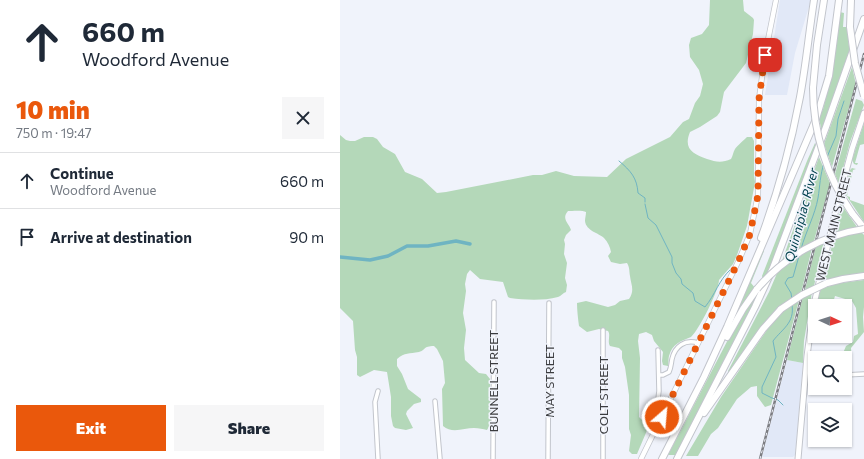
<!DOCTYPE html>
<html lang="en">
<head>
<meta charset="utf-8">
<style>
  :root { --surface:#fff; --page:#f6f6f7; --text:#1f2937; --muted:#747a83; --line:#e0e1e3; --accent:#ea580c }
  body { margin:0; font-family:Commissioner,sans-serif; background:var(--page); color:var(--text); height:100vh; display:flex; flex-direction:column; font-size:15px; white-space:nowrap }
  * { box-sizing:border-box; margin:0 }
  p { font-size:13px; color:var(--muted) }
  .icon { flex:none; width:22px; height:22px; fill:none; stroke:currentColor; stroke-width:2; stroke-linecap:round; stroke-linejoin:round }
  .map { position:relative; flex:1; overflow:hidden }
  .details { display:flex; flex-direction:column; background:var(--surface); width:340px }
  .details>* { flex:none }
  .guide { background:#fff; color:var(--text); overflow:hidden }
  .needle { width:26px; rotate:93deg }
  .controls { position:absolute; left:468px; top:299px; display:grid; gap:8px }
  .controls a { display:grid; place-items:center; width:44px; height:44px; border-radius:0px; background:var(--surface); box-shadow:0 1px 3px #0004; font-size:20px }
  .pin { position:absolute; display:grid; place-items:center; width:34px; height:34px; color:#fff; margin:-17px; border-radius:8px; box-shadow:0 2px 6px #0006 }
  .me { position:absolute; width:44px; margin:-22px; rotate:27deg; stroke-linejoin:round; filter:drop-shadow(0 0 3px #0008) }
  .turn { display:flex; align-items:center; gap:14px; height:84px; padding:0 16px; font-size:18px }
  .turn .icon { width:52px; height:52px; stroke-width:2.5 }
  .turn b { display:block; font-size:28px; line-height:34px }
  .round { display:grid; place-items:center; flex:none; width:42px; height:42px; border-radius:0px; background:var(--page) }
  .summary { display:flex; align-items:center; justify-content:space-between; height:68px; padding:0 16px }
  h1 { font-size:24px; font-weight:800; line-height:30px; color:var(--accent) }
  .button { display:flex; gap:8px; margin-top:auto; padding:8px 16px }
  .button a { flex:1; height:46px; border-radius:0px; background:var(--accent); color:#fff; font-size:16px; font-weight:800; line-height:46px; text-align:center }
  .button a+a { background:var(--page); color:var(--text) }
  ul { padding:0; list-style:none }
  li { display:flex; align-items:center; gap:12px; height:56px; padding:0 16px; border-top:1px solid var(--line) }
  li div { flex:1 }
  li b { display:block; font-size:15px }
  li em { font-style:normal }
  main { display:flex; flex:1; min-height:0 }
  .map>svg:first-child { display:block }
</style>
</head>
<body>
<main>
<section class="details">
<div class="guide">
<div class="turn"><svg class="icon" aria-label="ahead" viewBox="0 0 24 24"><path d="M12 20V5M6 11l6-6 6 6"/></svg><div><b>660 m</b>Woodford Avenue</div></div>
</div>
<div class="summary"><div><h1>10 min</h1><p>750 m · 19:47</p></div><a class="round"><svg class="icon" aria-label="close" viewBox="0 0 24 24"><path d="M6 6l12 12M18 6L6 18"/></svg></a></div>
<ul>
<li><svg class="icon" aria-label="ahead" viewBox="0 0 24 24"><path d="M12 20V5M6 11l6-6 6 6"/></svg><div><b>Continue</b><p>Woodford Avenue</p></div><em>660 m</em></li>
<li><svg class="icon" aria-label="arrive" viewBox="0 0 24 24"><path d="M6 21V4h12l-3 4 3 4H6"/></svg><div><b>Arrive at destination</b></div><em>90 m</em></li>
</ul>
<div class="button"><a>Exit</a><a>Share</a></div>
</section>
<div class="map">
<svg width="524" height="459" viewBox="0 0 524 459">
  <rect width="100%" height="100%" fill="#f0f3fb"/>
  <!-- built -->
  <g fill="#e1e8f7">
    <polygon points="440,0 471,0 455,53 447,95 425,95"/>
    <polygon points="447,360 463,363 455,455 453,457 422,457"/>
  </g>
  <!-- green -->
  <g fill="#b4d8b9">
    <path d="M 370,0 L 403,0 L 404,11 L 413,18 L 414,20 L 413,34 L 406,63 L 384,92 L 380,112 L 377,116 L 360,127 L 350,132 C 343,149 353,154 367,159 C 376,162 382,163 391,159 C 393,156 393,152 395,149 C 397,146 404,140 407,137 L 412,137 L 414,141 L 414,175 L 415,182 L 407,226 L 397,255 L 393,264 L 379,280 C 379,290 359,330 351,337 C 341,341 332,344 329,356 C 328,360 329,363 328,366 L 323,365 L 322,361 L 323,352 L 314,341 L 312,335 L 306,332 L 299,334 L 298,341 L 300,358 L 299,417 L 301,419 L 308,418 L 311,421 L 297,454 L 292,454 L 289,451 L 291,435 L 289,429 L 289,395 L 285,367 L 282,358 L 282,351 L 279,348 L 270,346 C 267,341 271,335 268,331 L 259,329 L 247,332 L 239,326 C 238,319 237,310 237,303 L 246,301 L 268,307 L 275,305 L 280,301 L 289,299 C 295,290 291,285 290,276 C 289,271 290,268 287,263 L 280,264 L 271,262 L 268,256 L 271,252 C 270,247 268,242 264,238 C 259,233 246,231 245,221 C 245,218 246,215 246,212 C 243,210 232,211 228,211 C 221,219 229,223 231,230 L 226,235 L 224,240 L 225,244 L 224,254 L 227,263 L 225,278 L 227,285 L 226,292 C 223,293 221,296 218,297 C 203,301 185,300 170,298 L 168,297 L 163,282 L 140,279 L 130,270 L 127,274 L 125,284 L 126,291 L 123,313 L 126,330 L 124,348 L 125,360 L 139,373 L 146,374 L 150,379 L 151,423 L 147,430 C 143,429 139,428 134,428 C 124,428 112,434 103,426 L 102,389 L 105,383 L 103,361 L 97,349 L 94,346 C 83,346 86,350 79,352 C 69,354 65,352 57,359 L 57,366 L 62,374 L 68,389 L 81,399 L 81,402 L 74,404 L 67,411 L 66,414 L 73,428 L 66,430 L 55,428 L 53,426 L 51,416 L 51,397 L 47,372 L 34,370 L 20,377 L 17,375 L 17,357 L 15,350 L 13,321 L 0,308 L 0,135 L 6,140 L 10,141 L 15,141 L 24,137 L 33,137 L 37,139 L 43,147 L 55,154 L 65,172 L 82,179 L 97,193 L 106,192 L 193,175 L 202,175 L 216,171 L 234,176 L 267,177 L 286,159 L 330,137 L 343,122 L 349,119 L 355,103 L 360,96 L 363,84 L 359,70 L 350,57 L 349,45 L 351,38 L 362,34 L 369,25 Z"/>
    <polygon points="500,12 504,13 503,27 507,27 510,56 482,133 479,118 483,109 492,75"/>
    <polygon points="512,67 515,80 515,86 492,167 484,144"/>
    <polygon points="516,99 522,101 524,105 510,142 499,184 495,174"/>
    <polygon points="524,123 524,144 520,145 515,163 518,163 517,165 514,164 512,160"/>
    <polygon points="475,143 476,148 429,273 423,279 422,276 467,161"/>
    <polygon points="479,157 490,183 474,241 442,261"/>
    <polygon points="512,168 516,169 513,170 507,196 510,197 510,200 524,205 524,222 504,192 510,170"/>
    <polygon points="501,204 517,227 495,232"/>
    <polygon points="521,232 524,235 524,274 482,283 494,238"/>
    <polygon points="484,242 474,286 465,290 476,246"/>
    <polygon points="472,248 461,293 451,299 389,373 388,371 429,292 438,271 450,262"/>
    <polygon points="423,251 424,251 411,283 415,288 397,311"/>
    <polygon points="524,280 524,307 523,317 524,332 511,348 512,371 505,372 505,358 501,358 506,346 513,342 514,336 518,334 516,308 512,301 495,296 492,306 477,306 480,289 500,283"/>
    <polygon points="419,291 419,292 411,310 336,455 328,455 393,330 404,312"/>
    <polygon points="472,292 464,341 463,363 447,360 463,297"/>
    <polygon points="459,300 431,405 425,407 417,396 417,386 411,387 397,399 378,428 371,434 358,456 346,456 381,397 429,327 443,311"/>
  </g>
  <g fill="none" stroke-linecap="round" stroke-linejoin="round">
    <!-- stream -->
    <g stroke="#6fb4c2" stroke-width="1">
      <polyline points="487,157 496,136 498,119 504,101"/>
      <path d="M 279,161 C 291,171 297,178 298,193 L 305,198 L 305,202"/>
      <path d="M 305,204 L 308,218 L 316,225 L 332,257 L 332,263 L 336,273 L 341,279 L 342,284 L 353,293 L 355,301 L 365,307 C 375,295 379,280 390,270"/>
      <path d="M 461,249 C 466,231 475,215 478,198 C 480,186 480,175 484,163"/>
      <polyline points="452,300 451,293 445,283 448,278 453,277 459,256"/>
      <path d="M 443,405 L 438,400 L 432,398 L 422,393 L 422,387 L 436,357 L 433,341 C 442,329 455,323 452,305"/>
    </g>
    <!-- canal -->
    <polyline stroke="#6fb4c2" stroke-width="3.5" points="0,257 30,260 48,256 67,246 88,246 116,241 130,244"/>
    <defs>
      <g id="street">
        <polyline points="263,330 263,459"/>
        <polyline points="466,367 475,369"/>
        <path d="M 319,375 L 323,375 L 329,372 C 331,368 331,364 332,359 C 335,346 345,339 358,343"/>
        <polyline points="505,375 524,374"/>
        <polyline points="38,391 35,402 38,459"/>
        <polyline points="95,401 100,459"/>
        <polyline points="317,407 319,391 318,350"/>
        <polyline points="153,459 154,302"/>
        <polyline points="208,459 209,303"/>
      </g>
      <polyline id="secondary" points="301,459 399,260 410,234 418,195 419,99 425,55 436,0"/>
      <polyline id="primary" points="458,459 467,356 474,304 498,201 512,149 524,113"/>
      <g id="highway">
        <polyline points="510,27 511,0"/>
        <polyline points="473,88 477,45 484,0"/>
        <polyline points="512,213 524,228"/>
        <path d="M 421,238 C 438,192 451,145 460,97 C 466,65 469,32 474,0"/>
        <polyline points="487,283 503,279 524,276"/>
        <polyline points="387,337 403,309 417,289"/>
        <polyline points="364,413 423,329 441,309"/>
        <polyline points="322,459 364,377 387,327 476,119 489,76 499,0"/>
        <polyline points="337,459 415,307 433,268 486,127 524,19"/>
      </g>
    </defs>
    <!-- street casing -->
    <use href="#street" stroke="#c2c5cc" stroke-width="5.5"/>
    <!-- secondary casing -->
    <use href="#secondary" stroke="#c2c5cc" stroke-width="6"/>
    <!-- primary casing -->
    <use href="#primary" stroke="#c2c5cc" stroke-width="7"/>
    <!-- highway casing -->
    <use href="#highway" stroke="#c2c5cc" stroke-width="8"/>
    <!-- street -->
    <use href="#street" stroke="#fff" stroke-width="3.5"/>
    <!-- secondary -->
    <use href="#secondary" stroke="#fff" stroke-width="4.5"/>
    <!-- primary -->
    <use href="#primary" stroke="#fff" stroke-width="5"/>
    <!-- highway -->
    <use href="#highway" stroke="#fff" stroke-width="6"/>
    <defs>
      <polyline id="rail" points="420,459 524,54"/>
    </defs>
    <!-- rail casing -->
    <use href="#rail" stroke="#7c7d82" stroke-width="2.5"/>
    <!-- rail -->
    <use href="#rail" stroke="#f0f3fb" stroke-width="1" stroke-dasharray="3" stroke-linecap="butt"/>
    <defs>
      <g id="highway-bridge">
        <polyline points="510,27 515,63 524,96"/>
        <path d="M 473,88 C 473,133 487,177 512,213"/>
        <path d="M 417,289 C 444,257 482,235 524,229"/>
        <polyline points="441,309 462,295 487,283"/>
      </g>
    </defs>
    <!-- highway-bridge casing -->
    <use href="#highway-bridge" stroke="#c2c5cc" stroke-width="8" stroke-linecap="butt"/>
    <!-- highway-bridge -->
    <use href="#highway-bridge" stroke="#fff" stroke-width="6"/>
  </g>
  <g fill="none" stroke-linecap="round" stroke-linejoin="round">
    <!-- route -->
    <polyline stroke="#ea580c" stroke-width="7" stroke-dasharray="0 12.6" points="322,417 399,260 410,234 418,195 419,99 425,55"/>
  </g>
  <g text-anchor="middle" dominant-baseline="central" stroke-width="3" stroke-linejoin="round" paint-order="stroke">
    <!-- street labels -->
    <g font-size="12" fill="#3b3c3f" stroke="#f0f3fb">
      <text transform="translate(493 225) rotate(-76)">WEST MAIN STREET</text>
      <text transform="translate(153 381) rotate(-90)">BUNNELL STREET</text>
      <text transform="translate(209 381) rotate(-90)">MAY STREET</text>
      <text transform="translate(263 395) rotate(-90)">COLT STREET</text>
    </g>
    <!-- water labels -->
    <g font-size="13" font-style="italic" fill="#00414c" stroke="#f0f3fb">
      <text transform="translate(461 215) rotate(-75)">Quinnipiac River</text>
    </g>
  </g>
</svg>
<div class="controls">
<a><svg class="needle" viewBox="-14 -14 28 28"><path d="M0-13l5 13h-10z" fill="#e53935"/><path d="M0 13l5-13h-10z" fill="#747a83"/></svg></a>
<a><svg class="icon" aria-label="search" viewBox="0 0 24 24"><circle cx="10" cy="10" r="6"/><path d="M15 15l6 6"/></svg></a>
<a><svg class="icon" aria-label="layers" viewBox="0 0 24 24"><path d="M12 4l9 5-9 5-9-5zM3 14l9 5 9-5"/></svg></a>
</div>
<div class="pin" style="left:425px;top:55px;background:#d93025"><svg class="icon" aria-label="arrive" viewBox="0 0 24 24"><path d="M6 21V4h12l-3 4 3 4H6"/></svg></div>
<svg class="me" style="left:322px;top:417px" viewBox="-20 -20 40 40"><circle r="17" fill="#ea580c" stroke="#fff" stroke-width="3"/><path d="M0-11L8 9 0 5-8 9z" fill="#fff"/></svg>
</div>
</main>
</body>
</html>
